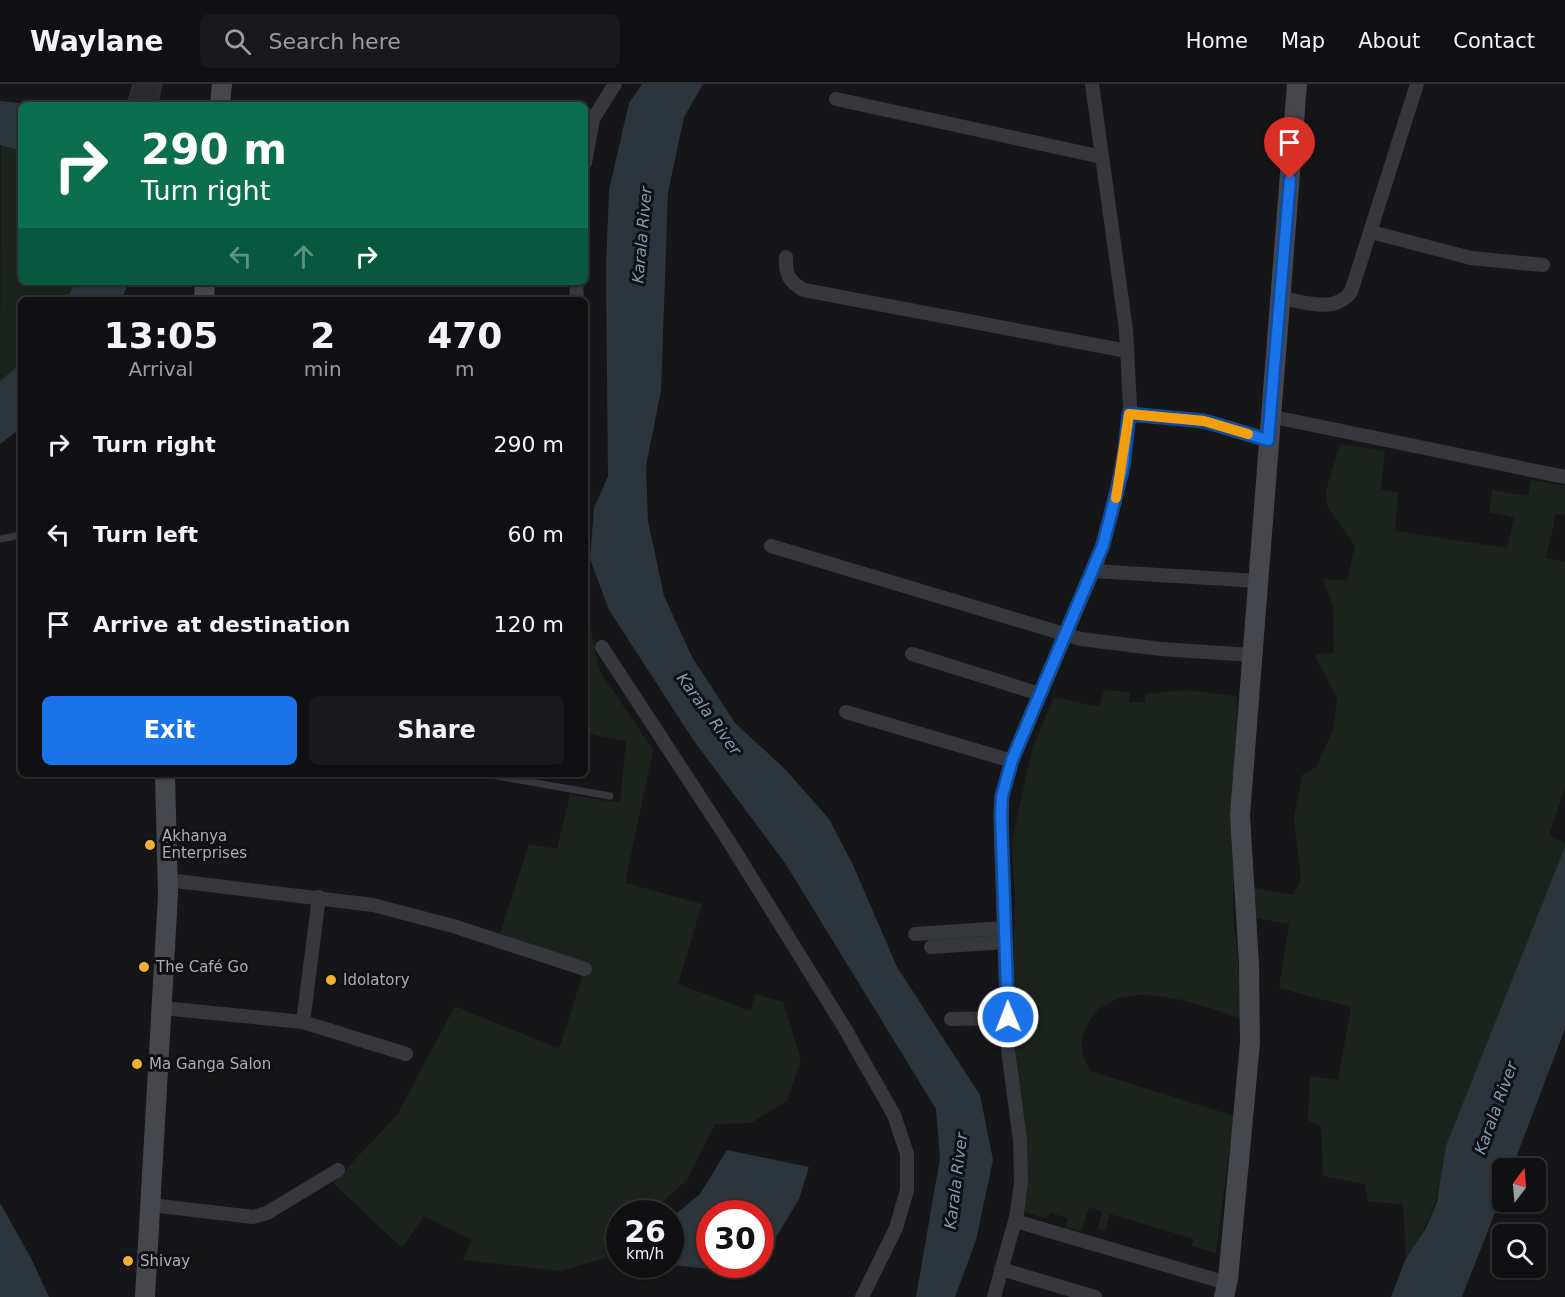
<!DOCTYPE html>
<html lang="en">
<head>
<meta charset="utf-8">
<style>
  :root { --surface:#101012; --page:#19191b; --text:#f1f3f6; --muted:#9c9d9f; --line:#303032; --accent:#1a73e8 }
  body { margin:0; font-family:"DejaVu Sans",sans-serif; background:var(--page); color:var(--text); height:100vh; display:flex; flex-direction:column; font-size:22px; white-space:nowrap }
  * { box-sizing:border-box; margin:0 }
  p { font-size:20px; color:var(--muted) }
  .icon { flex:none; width:33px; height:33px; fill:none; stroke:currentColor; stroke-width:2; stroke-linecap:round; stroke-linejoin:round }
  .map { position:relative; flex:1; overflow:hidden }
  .panel { position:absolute; left:18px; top:213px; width:570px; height:480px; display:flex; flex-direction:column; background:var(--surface); border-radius:9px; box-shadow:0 2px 4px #0004,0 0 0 2px var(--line) }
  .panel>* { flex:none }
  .guide { position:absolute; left:18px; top:18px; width:570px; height:183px; border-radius:9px; box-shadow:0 2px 4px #0004,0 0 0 2px var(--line); background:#0b6e4f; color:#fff; overflow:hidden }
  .needle { width:39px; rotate:16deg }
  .fabs { position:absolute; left:1492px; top:1074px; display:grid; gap:12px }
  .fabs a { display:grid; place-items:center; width:54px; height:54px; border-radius:9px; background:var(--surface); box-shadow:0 2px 4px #0004,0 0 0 2px var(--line); font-size:30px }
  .speed { position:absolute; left:606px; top:1116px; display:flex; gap:12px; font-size:30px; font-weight:700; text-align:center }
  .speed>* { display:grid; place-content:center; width:78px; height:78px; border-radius:50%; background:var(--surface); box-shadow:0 2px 4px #0004,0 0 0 2px var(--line); line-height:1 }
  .speed small { font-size:15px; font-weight:400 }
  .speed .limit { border:9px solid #d22; background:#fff; color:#111 }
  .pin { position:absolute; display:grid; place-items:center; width:51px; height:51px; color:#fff; margin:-62px -26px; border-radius:50% 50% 50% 0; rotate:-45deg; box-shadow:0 0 6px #0007 }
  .pin .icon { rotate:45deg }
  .me { position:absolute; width:66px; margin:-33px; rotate:359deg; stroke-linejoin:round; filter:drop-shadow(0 0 4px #0008) }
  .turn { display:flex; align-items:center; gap:21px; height:126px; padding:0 24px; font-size:27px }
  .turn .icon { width:78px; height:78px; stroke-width:2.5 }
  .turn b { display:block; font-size:42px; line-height:51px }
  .lanes { display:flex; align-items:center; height:57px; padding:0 24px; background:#0003; justify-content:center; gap:30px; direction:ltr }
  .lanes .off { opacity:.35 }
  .eta { display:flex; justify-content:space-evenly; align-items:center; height:102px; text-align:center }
  .eta b { font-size:36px; font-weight:800; line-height:42px }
  .cta { display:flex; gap:12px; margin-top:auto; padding:12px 24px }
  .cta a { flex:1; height:69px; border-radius:9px; background:var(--accent); color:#fff; font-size:24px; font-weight:800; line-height:69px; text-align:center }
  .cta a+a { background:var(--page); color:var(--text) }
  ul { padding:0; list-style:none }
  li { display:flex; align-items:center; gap:18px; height:90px; padding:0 24px }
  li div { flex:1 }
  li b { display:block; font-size:22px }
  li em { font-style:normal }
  header { display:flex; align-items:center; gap:36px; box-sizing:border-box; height:84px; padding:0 30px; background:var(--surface); border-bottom:2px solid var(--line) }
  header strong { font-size:28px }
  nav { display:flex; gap:33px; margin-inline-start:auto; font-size:21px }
  .search { width:420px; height:54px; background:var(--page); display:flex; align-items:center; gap:15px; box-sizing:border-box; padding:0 21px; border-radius:9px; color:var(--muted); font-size:22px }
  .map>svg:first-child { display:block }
</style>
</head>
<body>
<header>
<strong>Waylane</strong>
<div class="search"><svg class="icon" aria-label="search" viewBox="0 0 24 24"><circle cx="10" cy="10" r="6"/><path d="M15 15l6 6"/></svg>Search here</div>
<nav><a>Home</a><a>Map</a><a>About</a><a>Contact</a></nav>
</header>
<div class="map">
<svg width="1565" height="1213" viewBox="0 0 1565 1213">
  <rect width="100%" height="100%" fill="#161618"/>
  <!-- green -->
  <g fill="#1c231d">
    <polygon points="1,61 21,67 21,198 76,198 66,216 21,216 21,279 0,297"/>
    <path d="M 1340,360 L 1385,367 L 1381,405 L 1398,409 L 1395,447 L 1507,464 L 1514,434 L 1489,428 L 1492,406 L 1528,412 L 1531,396 L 1565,402 L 1565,431 L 1556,430 L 1546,474 L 1565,478 L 1565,703 L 1549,751 L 1565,759 L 1565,763 L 1441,1097 C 1435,1126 1423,1149 1406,1174 L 1403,1120 L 1368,1118 L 1365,1100 L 1323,1092 L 1321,1043 L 1308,1036 L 1310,992 L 1338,996 L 1351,923 L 1279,904 L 1289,840 L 1254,834 L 1254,804 L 1293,811 L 1301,796 L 1294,734 L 1302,691 L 1316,683 L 1333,647 L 1337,614 L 1314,570 L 1334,569 L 1333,522 L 1323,495 L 1347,497 L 1355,462 L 1327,422 L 1326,407 Z"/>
    <polygon points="585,513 599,586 653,666 625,799 702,820 678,900 751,927 755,910 783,918 801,976 787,1017 751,1039 715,1040 687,1096 650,1129 620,1130 619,1170 560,1187 463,1176 472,1156 424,1132 402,1164 333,1099 397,1031 455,922 559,965 584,887 498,856 529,760 557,765 570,711 620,719 626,657 585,649"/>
    <path d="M 1104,606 L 1130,608 L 1129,618 L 1145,618 L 1145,610 L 1186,606 L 1237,612 L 1233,826 L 1243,935 C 1200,921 1117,886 1088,940 C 1078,958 1081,970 1090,987 L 1234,1032 L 1216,1169 L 1192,1162 L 1194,1155 L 1110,1130 L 1105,1147 L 1098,1145 L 1102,1128 L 1089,1123 L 1081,1148 L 1066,1143 L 1068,1134 L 1050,1129 L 1047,1135 L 1022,1127 L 1011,964 L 1015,820 L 1012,755 L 1033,662 L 1054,613 L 1099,623 Z"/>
  </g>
  <!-- water -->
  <g fill="#2c353c">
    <polygon points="642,0 703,0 684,33 668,108 661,307 646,382 648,437 664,512 692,573 735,639 785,685 829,735 853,781 897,883 980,1011 993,1076 976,1156 955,1213 916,1213 940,1074 936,1025 785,779 694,657 609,526 590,475 594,424 608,392 606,185 609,106 629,19"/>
    <polygon points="0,17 39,21 21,21 21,67 0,61"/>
    <polygon points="76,198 129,198 121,216 66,216"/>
    <polygon points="21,279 21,344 0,360 0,297"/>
    <polygon points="1565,763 1565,945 1512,1084 1503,1084 1503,1108 1462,1213 1391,1213 1406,1174 1426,1144 1437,1118 1446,1062"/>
    <polygon points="727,1066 809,1083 799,1115 760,1180 760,1130 710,1130 710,1180 760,1180 748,1189 673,1181 671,1134 700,1110"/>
    <polygon points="0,1119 31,1174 49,1213 0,1213"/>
  </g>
  <!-- building -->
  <polygon fill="#29292c" stroke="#303034" stroke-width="1.5" points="133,0 162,0 157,21 127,21"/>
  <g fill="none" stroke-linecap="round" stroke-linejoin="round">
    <!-- lane -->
    <g stroke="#37383d" stroke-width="7">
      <polyline points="0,455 21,451"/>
      <polyline points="485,690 610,712"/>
    </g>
    <!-- street -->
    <g stroke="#37383d" stroke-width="14">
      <polyline points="836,15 1102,73"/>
      <polyline points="585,79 593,35 615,0"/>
      <polyline points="1371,148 1471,174 1543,181"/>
      <path d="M 786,173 C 785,190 789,198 804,206 L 1127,267"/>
      <polyline points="576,198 577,216"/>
      <path d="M 1281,214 C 1306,218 1333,230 1351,208 L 1417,0"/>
      <polyline points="1129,330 1204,337 1268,356"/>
      <polyline points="1269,332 1565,393"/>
      <polyline points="771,462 1081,555 1161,565 1252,571"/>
      <polyline points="1094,487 1258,497"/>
      <polyline points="602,563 728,756 844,943 894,1031 907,1070 907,1106 896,1144 862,1213"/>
      <polyline points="912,570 1040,610"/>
      <polyline points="846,628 1012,677"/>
      <polyline points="168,796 373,821 453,842 585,885"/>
      <polyline points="915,850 1005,844"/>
      <polyline points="931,863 1006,858"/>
      <polyline points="162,924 303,938 406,970"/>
      <polyline points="951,935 1008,934"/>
      <polyline points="303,938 319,813"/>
      <polyline points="151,1121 253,1133 267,1129 338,1086"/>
      <polyline points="1015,1137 1227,1199"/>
      <polyline points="1001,1185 1095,1213"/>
      <polyline points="994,1213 1017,1129 1021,1098 1020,1056 1008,966 1001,755 1002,712 1012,677 1098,476 1115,416 1126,358 1130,322 1126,246 1092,0"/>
    </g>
    <!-- secondary -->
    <g stroke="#45474d" stroke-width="20">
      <polyline points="220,21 222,0"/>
      <polyline points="204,216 205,198"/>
      <polyline points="145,1213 168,811 165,690"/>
      <polyline points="1224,1213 1228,1195 1250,959 1249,880 1240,731 1297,0"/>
    </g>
  </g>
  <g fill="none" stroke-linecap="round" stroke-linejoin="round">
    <defs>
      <polyline id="route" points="1008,933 1001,731 1002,712 1012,676 1103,461 1123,383 1129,330 1204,337 1268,356 1290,95"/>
    </defs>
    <!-- route casing -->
    <use href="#route" stroke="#114b97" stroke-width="15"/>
    <!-- route -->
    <use href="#route" stroke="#1a73e8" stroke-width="10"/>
    <!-- slow -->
    <polyline stroke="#f59e0b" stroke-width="10" points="1116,414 1129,330 1204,337 1248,350"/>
  </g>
  <!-- markers -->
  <g fill="#f2b134" stroke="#111113" stroke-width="2">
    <circle cx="150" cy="761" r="6"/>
    <circle cx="144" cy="883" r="6"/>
    <circle cx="331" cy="896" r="6"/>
    <circle cx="137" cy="980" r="6"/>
    <circle cx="128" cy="1177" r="6"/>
  </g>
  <g text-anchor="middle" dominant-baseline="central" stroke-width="6" stroke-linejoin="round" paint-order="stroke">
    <!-- poi labels -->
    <g font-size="15" fill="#a8adb8" stroke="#111113" text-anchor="start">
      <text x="162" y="752">Akhanya<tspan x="162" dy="17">Enterprises</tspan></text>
      <text x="156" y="883">The Café Go</text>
      <text x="343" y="896">Idolatory</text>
      <text x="149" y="980">Ma Ganga Salon</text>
      <text x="140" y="1177">Shivay</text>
    </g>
    <!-- water labels -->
    <g font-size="16" font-style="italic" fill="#7f9bb3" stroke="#111113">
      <text transform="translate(642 151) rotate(-85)">Karala River</text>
      <text transform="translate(709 630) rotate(54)">Karala River</text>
      <text transform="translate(1496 1024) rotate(-70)">Karala River</text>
      <text transform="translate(956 1097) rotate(-83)">Karala River</text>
    </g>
  </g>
</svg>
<div class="fabs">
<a><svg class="needle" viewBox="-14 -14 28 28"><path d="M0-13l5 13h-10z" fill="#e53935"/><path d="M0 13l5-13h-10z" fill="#9c9d9f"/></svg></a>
<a><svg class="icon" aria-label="search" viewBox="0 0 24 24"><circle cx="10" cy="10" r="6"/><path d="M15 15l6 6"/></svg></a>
</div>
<div class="speed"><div>26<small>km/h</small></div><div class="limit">30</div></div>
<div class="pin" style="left:1290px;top:95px;background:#d93025"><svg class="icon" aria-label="arrive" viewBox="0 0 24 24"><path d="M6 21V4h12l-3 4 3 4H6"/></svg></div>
<svg class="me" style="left:1008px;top:933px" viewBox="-20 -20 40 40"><circle r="17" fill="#1a73e8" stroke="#fff" stroke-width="3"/><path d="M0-11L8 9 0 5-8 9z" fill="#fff"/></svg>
<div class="guide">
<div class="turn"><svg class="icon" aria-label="right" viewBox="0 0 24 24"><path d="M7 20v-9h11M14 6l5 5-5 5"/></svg><div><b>290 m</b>Turn right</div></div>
<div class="lanes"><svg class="icon off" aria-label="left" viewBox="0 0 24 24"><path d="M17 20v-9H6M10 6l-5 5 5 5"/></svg><svg class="icon off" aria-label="ahead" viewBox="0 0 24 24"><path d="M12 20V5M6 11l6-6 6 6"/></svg><svg class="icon" aria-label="right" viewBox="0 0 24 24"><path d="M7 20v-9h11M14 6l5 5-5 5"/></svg></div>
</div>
<section class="panel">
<div class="eta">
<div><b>13:05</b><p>Arrival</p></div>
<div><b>2</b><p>min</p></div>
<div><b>470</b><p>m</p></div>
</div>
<ul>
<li><svg class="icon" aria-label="right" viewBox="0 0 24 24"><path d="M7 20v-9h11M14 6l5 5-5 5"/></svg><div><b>Turn right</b></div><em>290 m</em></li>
<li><svg class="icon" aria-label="left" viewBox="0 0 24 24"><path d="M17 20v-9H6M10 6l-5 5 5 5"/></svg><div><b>Turn left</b></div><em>60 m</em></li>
<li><svg class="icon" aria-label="arrive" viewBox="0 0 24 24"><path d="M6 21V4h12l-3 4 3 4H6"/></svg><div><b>Arrive at destination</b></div><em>120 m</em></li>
</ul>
<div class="cta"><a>Exit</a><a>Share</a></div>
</section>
</div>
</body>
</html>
